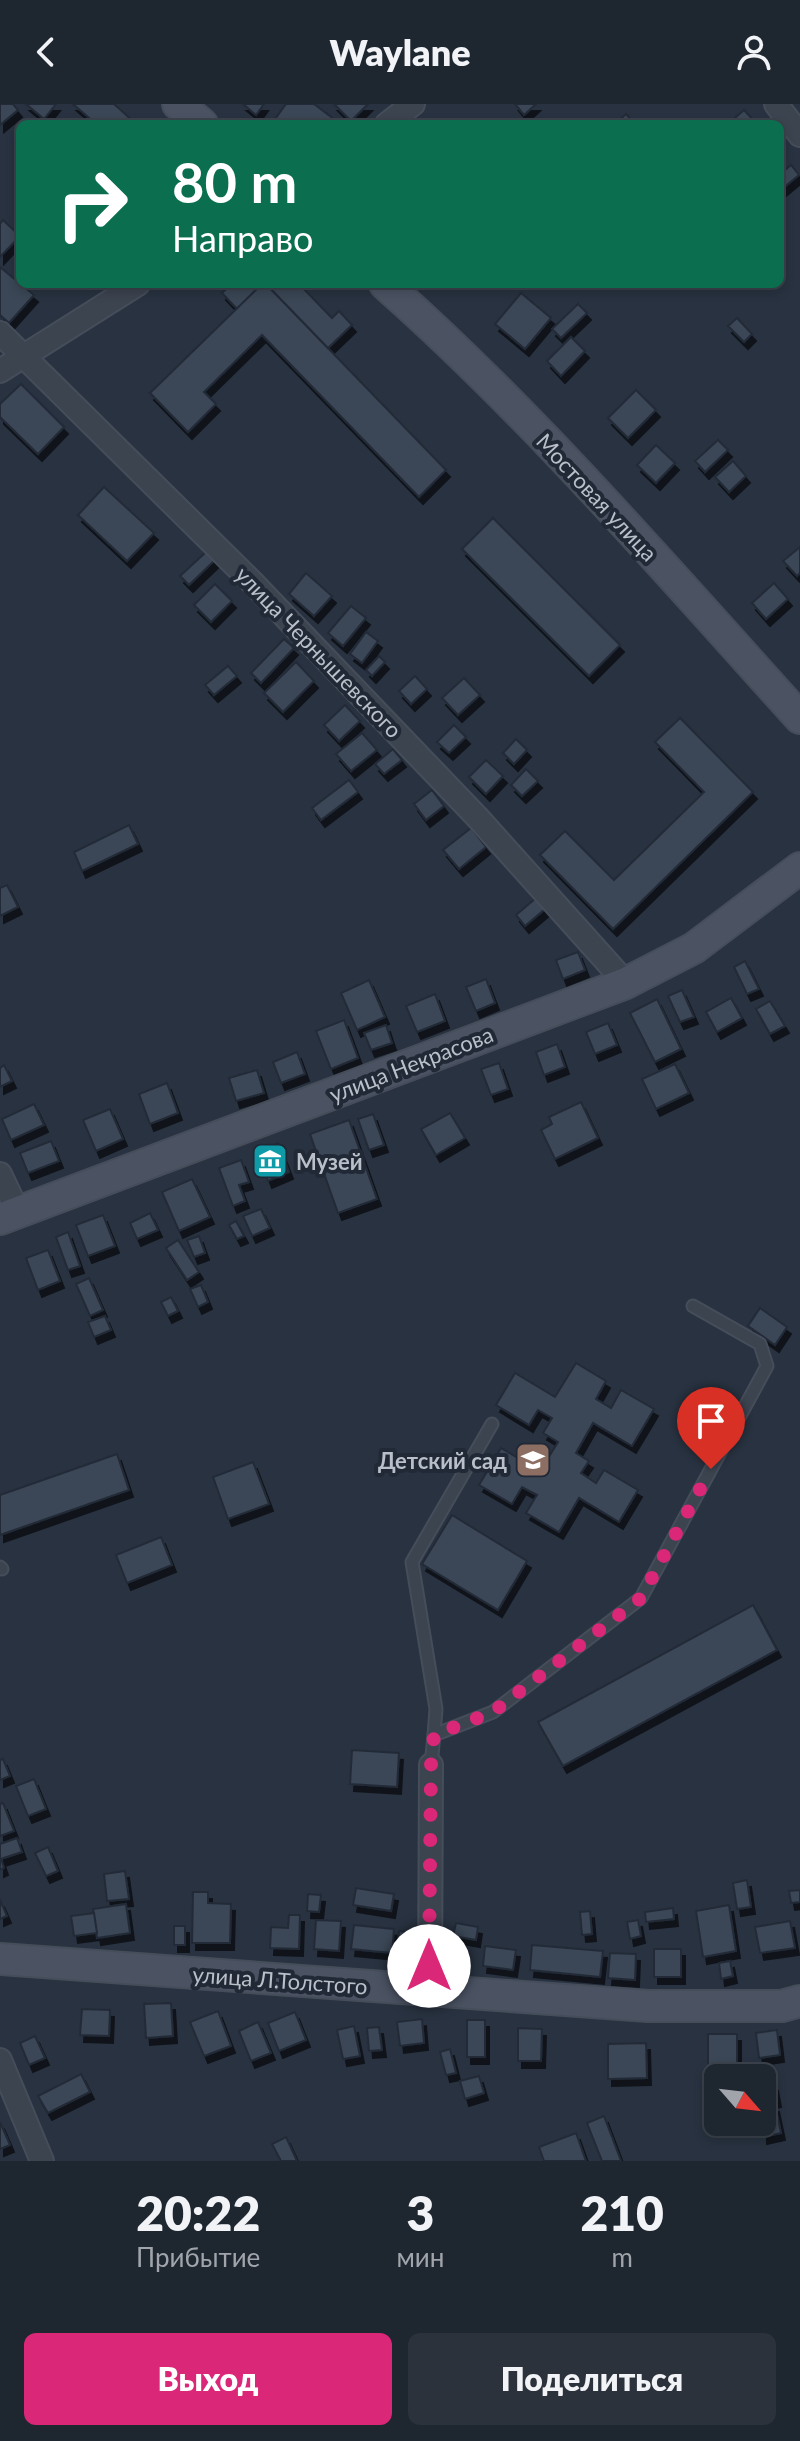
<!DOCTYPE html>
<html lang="ru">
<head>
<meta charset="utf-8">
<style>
  :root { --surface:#1e2630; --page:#2b323c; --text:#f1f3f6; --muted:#a1a5ab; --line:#3c434c; --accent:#db2777 }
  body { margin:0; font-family:Lato,sans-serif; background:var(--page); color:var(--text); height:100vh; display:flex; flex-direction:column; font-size:30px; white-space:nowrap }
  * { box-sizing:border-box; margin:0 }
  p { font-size:26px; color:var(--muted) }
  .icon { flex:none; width:44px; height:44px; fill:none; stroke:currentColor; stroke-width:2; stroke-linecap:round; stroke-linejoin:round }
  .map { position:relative; height:2057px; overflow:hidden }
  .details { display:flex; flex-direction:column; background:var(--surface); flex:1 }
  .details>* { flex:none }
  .banner { position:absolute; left:16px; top:16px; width:768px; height:168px; border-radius:12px; box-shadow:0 4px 12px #0003,0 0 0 2px var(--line); background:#0b6e4f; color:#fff; overflow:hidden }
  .needle { width:52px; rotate:118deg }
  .fabs { position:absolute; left:704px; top:1960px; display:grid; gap:16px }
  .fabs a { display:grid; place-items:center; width:72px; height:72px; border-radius:12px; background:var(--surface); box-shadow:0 4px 12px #0003,0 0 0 2px var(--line); font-size:40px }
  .pin { position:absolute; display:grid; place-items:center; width:68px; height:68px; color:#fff; margin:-82px -34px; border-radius:50% 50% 50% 0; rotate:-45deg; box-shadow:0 0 8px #0007 }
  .pin .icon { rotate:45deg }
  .me { position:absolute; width:88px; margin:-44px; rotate:0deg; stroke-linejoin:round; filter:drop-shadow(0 0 6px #0008) }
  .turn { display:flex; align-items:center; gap:28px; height:168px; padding:0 24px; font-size:36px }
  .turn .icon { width:104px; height:104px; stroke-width:2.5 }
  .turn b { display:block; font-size:56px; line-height:68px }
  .eta { display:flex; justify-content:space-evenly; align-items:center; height:136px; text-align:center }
  .eta b { font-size:48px; font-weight:800; line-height:56px }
  .action { display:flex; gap:16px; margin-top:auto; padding:16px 24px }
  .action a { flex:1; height:92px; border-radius:12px; background:var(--accent); color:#fff; font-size:32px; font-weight:800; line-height:92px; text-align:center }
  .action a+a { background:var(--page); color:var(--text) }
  header { display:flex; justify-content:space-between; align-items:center; height:104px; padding:0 24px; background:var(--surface); font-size:36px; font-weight:800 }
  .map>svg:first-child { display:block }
</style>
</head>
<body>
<header><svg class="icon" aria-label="back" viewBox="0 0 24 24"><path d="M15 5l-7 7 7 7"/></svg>Waylane<svg class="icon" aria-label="person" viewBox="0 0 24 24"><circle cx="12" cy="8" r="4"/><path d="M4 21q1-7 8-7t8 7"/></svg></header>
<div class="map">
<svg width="800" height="2057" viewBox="0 0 800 2057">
  <defs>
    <filter id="shadow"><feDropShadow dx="4" dy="7" stdDeviation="0" flood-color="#0009"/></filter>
  </defs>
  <rect width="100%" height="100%" fill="#283240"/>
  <!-- building -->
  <g fill="#3b4656" stroke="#232b38" stroke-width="2" filter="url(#shadow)">
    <polygon points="0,0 13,0 18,6 0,21"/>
    <polygon points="26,0 56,0 44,15"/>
    <polygon points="73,0 114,0 135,19 96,20"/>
    <polygon points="243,0 264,0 256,11"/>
    <polygon points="286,0 314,0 339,19 275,20 273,18"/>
    <polygon points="334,0 368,0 351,17"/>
    <polygon points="515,0 536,0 524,11"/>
    <polygon points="744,6 757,20 728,20"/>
    <polygon points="626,10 635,20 615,20"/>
    <polygon points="791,61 799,71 782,85 780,70"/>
    <polygon points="3,116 20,132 0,153 0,120"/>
    <polygon points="0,163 34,191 9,219 0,211"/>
    <polygon points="231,180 262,180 237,205 222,189"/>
    <polygon points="262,180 266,180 446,366 419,393 262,231 204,288 216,300 188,328 150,289"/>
    <polygon points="266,180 299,180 332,214 339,207 352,221 328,244"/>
    <polygon points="521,189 551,214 525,245 495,220"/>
    <polygon points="578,200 587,209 561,234 552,225"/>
    <polygon points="737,214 752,230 744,238 728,222"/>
    <polygon points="571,233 585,247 561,272 547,257"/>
    <polygon points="21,280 64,323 38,350 0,313 0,300"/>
    <polygon points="636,286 656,306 628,334 608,314"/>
    <polygon points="718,336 728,346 705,368 695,357"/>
    <polygon points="656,341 675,359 656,379 637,361"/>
    <polygon points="733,357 746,372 729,388 715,373"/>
    <polygon points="104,383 154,429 127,457 78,411"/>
    <polygon points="493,414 620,541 589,572 462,445"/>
    <polygon points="800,443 800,469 797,472 783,457"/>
    <polygon points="206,448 214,457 189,481 180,472"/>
    <polygon points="306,469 332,492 314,512 289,490"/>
    <polygon points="774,479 788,495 766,515 752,499"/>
    <polygon points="215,480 232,497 211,518 194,501"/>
    <polygon points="351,502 366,514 343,542 328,529"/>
    <polygon points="366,528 378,537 362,559 350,550"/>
    <polygon points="284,535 294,544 261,579 251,569"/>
    <polygon points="379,552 385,558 372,572 366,566"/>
    <polygon points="296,558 314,577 283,608 264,589"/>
    <polygon points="228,562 237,572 214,591 205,581"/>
    <polygon points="415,572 427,585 411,600 399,587"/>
    <polygon points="464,574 480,591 458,611 442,594"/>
    <polygon points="345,601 360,617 339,637 324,621"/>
    <polygon points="680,614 753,688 613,825 540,751 565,727 614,776 704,688 655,638"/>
    <polygon points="454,621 466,633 449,649 437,638"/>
    <polygon points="362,629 377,646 351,667 336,650"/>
    <polygon points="516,635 527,646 514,660 503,649"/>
    <polygon points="393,645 402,656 384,670 375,660"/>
    <polygon points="486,656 503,672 486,690 469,673"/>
    <polygon points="526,665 538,677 522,692 511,681"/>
    <polygon points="349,676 358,688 321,716 312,704"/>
    <polygon points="432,686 444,702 426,716 414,700"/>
    <polygon points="129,721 138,740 82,767 74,748"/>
    <polygon points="471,724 486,743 459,765 443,746"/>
    <polygon points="7,781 18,803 0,812 0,784"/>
    <polygon points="536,794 545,805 525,822 516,811"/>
    <polygon points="578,848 585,866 563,875 556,856"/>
    <polygon points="745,857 759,885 747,890 734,863"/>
    <polygon points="486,875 495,899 476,907 466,883"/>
    <polygon points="369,876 385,913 357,926 341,889"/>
    <polygon points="682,886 694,913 680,918 668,892"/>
    <polygon points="435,890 445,917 417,928 406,902"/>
    <polygon points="731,894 742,914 717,928 706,908"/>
    <polygon points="657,895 681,945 655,958 630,909"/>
    <polygon points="770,897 785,922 770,930 756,905"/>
    <polygon points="344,916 358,954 331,965 316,927"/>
    <polygon points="608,919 617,941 595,950 586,928"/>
    <polygon points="386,921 392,939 371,946 364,929"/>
    <polygon points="557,940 565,963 544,971 536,948"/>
    <polygon points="297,948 305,970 281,979 273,958"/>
    <polygon points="499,959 508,985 491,991 481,965"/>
    <polygon points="675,960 689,989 656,1005 642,975"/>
    <polygon points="4,961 12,977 0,983 0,964"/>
    <polygon points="257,966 264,989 236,997 229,974"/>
    <polygon points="167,979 178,1009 150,1020 139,990"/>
    <polygon points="581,998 598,1034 555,1055 541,1026 552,1020 549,1013"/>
    <polygon points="34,1000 44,1021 11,1036 2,1015"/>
    <polygon points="110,1005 123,1035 96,1047 83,1016"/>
    <polygon points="450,1009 465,1034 436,1051 421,1025"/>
    <polygon points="373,1010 384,1041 369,1046 358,1015"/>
    <polygon points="349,1016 377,1095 338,1109 310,1030"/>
    <polygon points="51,1037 59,1057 28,1069 20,1049"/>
    <polygon points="278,1039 289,1068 268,1077 257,1048"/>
    <polygon points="241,1056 249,1078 239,1081 245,1097 233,1102 219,1064"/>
    <polygon points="192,1075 210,1113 179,1127 162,1088"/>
    <polygon points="261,1105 270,1124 252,1132 243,1112"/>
    <polygon points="150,1109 158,1126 137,1135 130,1119"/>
    <polygon points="103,1111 115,1142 88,1152 76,1121"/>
    <polygon points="236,1117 244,1132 237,1135 229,1121"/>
    <polygon points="68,1128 80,1162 68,1166 56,1133"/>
    <polygon points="199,1132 205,1149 194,1153 187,1136"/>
    <polygon points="178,1136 199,1168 187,1176 166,1144"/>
    <polygon points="48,1146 60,1177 38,1186 26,1154"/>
    <polygon points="89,1174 103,1206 90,1212 76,1180"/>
    <polygon points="201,1181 208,1198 198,1203 190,1185"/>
    <polygon points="171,1193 178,1207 168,1212 161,1198"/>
    <polygon points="760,1204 787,1223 775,1241 748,1222"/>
    <polygon points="105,1212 111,1226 94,1233 88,1218"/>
    <polygon points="576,1259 606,1277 596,1295 611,1304 621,1286 654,1305 632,1342 593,1319 576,1349 589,1357 581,1369 596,1379 604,1366 638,1386 619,1418 579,1394 559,1428 526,1409 537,1391 522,1383 512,1400 479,1381 501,1344 540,1367 558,1338 543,1329 552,1314 538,1306 529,1321 496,1301 515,1269 555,1293"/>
    <polygon points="117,1350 129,1386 0,1431 0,1391"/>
    <polygon points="253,1358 269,1400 228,1415 213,1373"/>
    <polygon points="452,1411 527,1457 498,1506 422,1460"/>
    <polygon points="161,1433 172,1461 127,1479 116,1451"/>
    <polygon points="753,1501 777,1546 563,1662 538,1618"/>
    <polygon points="352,1646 399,1649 397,1683 350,1680"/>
    <polygon points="3,1655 10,1672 0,1676 0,1656"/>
    <polygon points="34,1675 46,1705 28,1712 16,1682"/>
    <polygon points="3,1699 14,1727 0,1732 0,1700"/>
    <polygon points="17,1734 22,1748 1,1755 4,1764 0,1766 0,1740"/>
    <polygon points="48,1743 58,1767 46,1772 35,1749"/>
    <polygon points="125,1767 129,1795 107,1797 104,1770"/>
    <polygon points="747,1776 751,1803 737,1805 733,1779"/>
    <polygon points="356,1784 394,1790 391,1807 353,1801"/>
    <polygon points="800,1786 800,1798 791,1799 789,1787"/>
    <polygon points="193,1788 208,1788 208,1799 231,1800 230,1839 192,1839"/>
    <polygon points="308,1790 321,1791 319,1808 307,1807"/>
    <polygon points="0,1796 7,1812 0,1815"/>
    <polygon points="126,1800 130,1829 97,1834 93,1805"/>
    <polygon points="729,1801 736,1847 703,1853 696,1807"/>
    <polygon points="673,1804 674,1815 646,1818 645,1808"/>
    <polygon points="590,1807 592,1830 582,1831 580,1808"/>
    <polygon points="94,1809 97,1829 74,1832 71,1812"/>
    <polygon points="289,1811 300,1811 299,1845 270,1844 271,1823 288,1824"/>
    <polygon points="316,1816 341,1817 339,1847 314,1845"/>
    <polygon points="638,1816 641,1832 630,1835 627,1818"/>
    <polygon points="790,1817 795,1844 760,1849 755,1823"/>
    <polygon points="456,1819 478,1823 476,1836 453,1832"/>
    <polygon points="354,1821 394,1825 392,1849 351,1845"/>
    <rect x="174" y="1822" width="11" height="19"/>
    <polygon points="399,1827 418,1829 415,1852 397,1850"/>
    <polygon points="532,1841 603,1847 600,1873 530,1866"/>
    <polygon points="485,1842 516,1846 513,1866 483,1862"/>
    <rect x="654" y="1845" width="27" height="28"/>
    <polygon points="610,1849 636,1850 635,1876 608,1874"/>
    <polygon points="730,1857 733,1872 721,1875 719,1859"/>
    <polygon points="171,1899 173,1932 146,1934 144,1900"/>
    <polygon points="82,1905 110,1906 109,1932 80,1931"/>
    <polygon points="218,1907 231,1942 204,1952 190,1918"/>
    <polygon points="295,1908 306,1936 279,1947 268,1919"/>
    <polygon points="422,1915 424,1939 400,1942 397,1918"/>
    <rect x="467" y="1916" width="18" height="37"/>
    <polygon points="258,1918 271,1949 251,1957 239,1927"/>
    <polygon points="354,1922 360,1952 343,1955 337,1926"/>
    <polygon points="379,1923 382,1946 369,1947 367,1924"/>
    <polygon points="518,1924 542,1925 541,1957 518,1957"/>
    <polygon points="777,1926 780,1951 759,1954 756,1929"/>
    <rect x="708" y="1930" width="29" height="32"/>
    <polygon points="35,1932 45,1954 29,1961 20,1939"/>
    <polygon points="646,1939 647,1974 608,1975 608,1940"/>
    <polygon points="450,1945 456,1969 446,1971 440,1948"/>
    <polygon points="81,1970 90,1988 48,2009 38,1992"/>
    <polygon points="479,1972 484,1989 465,1995 460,1977"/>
    <polygon points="774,1980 777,1996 762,2000 762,1982"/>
    <polygon points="775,2001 781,2029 763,2033 762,2004"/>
    <polygon points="604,2012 621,2057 602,2057 587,2019"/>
    <polygon points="0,2018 10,2041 0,2045"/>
    <polygon points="576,2029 586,2057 544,2057 539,2043"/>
    <polygon points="286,2033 297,2057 281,2057 272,2040"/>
  </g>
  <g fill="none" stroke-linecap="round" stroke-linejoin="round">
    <defs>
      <g id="lane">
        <polyline points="0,1463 2,1465"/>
        <polyline points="434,1631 436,1605 412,1458 492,1320"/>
        <polyline points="431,1661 434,1631 493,1608 641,1494 767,1262 760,1240 693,1202"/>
      </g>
      <g id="street">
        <polyline points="776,0 800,31"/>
        <polyline points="387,20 413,0"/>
        <polyline points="0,229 252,478 478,714 626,879"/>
        <polyline points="0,267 138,180"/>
        <polyline points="0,1070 18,1108"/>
        <polyline points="430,1887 431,1661"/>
        <polyline points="0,1956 42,2057"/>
      </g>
      <g id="secondary">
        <polyline points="178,0 202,20"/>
        <path d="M 385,180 C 535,313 666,466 800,614"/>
        <polyline points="0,1115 626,879 694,844 800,764"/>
        <polyline points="0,1855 648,1902 782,1902 800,1897"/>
      </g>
    </defs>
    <!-- lane casing -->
    <use href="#lane" stroke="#464d5a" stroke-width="15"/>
    <!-- street casing -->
    <use href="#street" stroke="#464d5a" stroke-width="26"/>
    <!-- secondary casing -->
    <use href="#secondary" stroke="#464d5a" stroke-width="34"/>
    <!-- lane -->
    <use href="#lane" stroke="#3c4450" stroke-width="11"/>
    <!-- street -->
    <use href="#street" stroke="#3c4450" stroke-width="22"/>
    <!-- secondary -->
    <use href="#secondary" stroke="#4b5363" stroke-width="30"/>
  </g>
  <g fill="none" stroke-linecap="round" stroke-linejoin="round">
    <!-- route -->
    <polyline stroke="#db2777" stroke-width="14" stroke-dasharray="0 25.2" points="429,1862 431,1661 434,1631 493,1608 641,1494 711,1365"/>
  </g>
  <!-- icons -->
  <defs>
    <symbol id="museum-square" viewBox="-11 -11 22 22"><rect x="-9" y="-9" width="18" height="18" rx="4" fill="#0f9aa8" stroke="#212936"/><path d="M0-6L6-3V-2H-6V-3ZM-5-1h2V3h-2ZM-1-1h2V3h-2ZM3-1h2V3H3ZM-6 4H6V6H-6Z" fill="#fff"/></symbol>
    <symbol id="school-square" viewBox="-11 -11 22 22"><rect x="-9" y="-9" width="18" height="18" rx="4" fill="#8d6e63" stroke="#212936"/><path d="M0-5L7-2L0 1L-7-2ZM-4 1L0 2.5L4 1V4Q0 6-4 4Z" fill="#fff"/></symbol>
  </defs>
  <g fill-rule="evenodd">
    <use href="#museum-square" x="250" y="1037" width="40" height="40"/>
    <use href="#school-square" x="513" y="1336" width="40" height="40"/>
  </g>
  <g text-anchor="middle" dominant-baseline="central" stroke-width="8" stroke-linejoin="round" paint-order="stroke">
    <!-- street labels -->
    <g font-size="22" fill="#b9c0ca" stroke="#212936">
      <text transform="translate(597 393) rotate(47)">Мостовая улица</text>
      <text transform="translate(319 548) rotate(46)">улица Чернышевского</text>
      <text transform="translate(411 960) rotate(-21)">улица Некрасова</text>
      <text transform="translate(280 1876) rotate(4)">улица Л.Толстого</text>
    </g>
    <!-- poi labels -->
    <g font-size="22" font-weight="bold" fill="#b9c0ca" stroke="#212936" text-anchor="start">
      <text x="296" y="1057">Музей</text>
      <text x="507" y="1356" text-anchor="end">Детский сад</text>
    </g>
  </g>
</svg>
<div class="fabs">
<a><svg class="needle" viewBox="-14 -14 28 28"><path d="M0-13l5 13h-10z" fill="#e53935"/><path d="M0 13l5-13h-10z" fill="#a1a5ab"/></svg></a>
</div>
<div class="pin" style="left:711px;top:1365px;background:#d93025"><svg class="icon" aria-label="arrive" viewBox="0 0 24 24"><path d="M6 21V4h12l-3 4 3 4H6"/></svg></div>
<svg class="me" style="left:429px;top:1862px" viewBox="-20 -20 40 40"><circle r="19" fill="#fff"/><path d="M0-13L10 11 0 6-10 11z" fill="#db2777"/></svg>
<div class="banner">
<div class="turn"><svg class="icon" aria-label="right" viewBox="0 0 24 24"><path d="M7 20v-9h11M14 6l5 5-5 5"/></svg><div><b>80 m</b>Направо</div></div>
</div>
</div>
<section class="details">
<div class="eta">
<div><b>20:22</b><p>Прибытие</p></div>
<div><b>3</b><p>мин</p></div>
<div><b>210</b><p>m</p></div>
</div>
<div class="action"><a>Выход</a><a>Поделиться</a></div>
</section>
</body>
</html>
